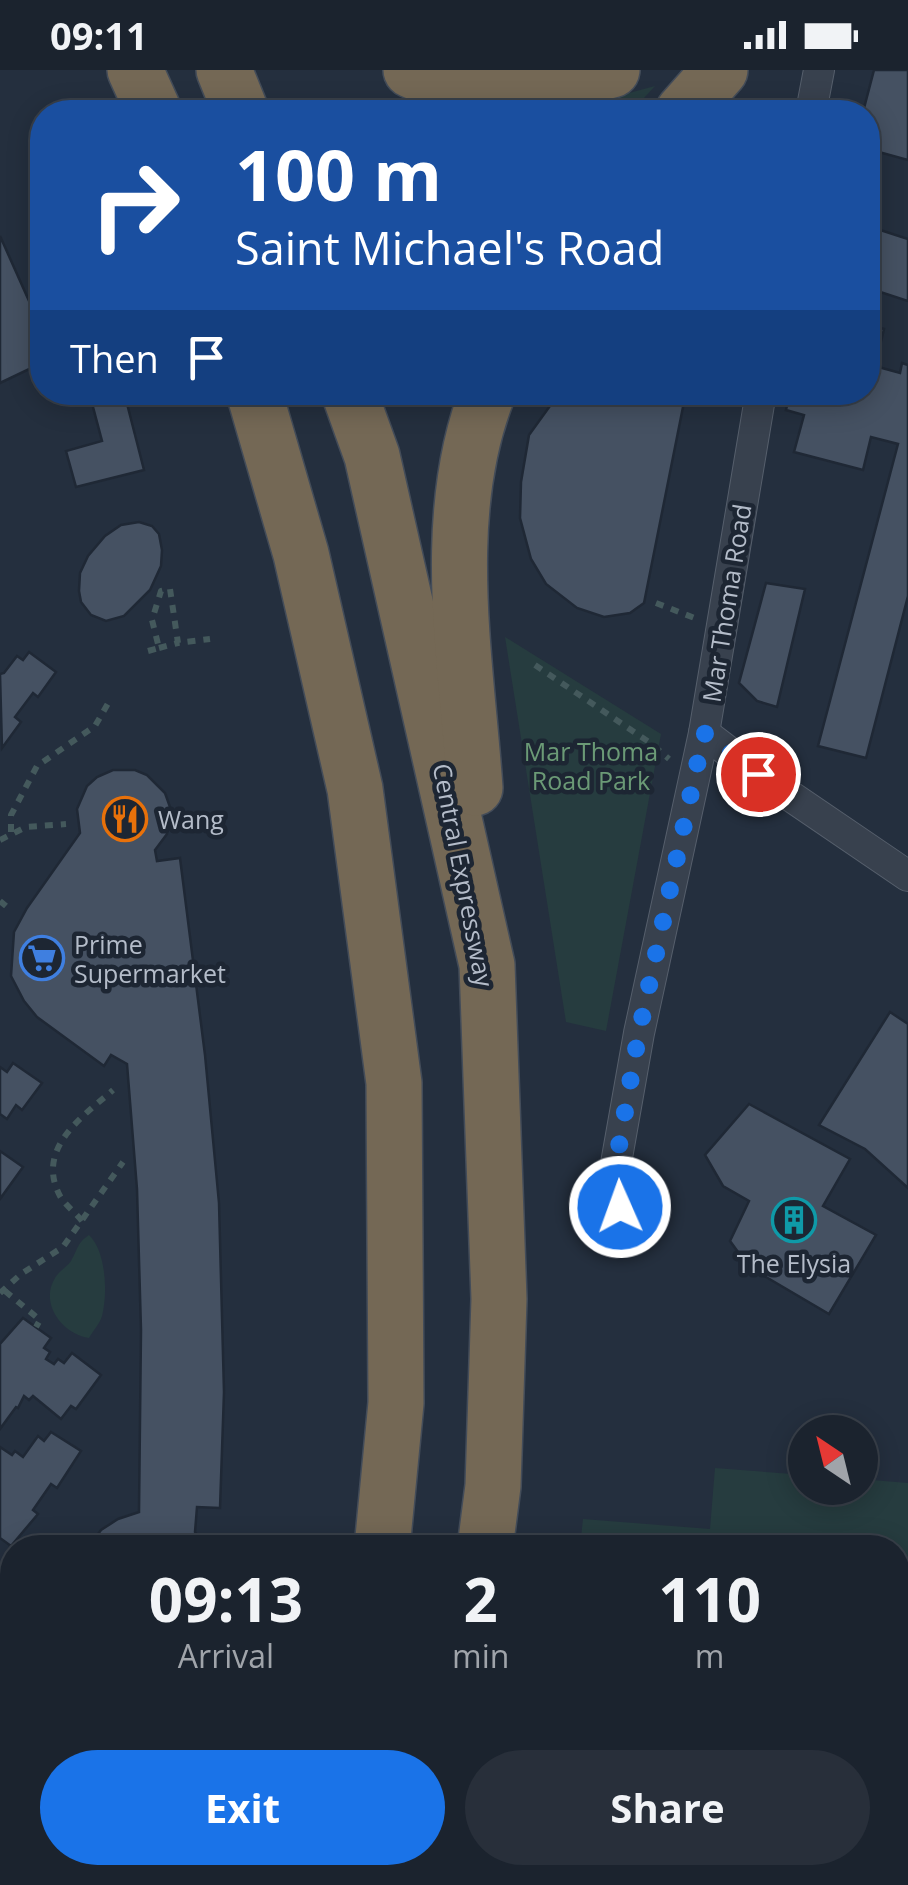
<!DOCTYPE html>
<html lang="en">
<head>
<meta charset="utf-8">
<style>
  :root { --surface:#1b232e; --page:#282f3a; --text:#f1f3f6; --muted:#a0a4aa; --line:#39404a; --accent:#1a73e8 }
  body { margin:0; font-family:"Open Sans",sans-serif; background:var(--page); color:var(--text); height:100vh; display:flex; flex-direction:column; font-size:38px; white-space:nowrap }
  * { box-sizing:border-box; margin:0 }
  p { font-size:32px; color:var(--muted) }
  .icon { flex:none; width:55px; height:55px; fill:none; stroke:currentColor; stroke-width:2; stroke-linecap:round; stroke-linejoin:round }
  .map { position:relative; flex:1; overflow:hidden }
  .panel { position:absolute; left:0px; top:1465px; width:910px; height:350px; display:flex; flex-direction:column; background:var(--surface); border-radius:40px 40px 0 0; box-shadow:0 5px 25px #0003,0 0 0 2px var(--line) }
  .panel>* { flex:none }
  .hud { position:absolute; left:30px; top:30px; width:850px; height:305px; border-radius:40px; box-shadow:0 5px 25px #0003,0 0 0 2px var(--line); background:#1a4fa0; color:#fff; overflow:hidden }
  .needle { width:65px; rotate:325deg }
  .buttons { position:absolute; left:788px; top:1345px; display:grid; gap:20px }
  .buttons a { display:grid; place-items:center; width:90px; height:90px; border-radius:50%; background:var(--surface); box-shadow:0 5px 25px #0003,0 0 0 2px var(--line); font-size:50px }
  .pin { position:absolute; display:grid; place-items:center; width:85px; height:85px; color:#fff; margin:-42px; border:5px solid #fff; border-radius:50%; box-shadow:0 2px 10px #0007 }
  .me { position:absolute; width:110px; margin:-55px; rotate:358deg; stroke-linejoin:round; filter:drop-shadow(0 0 8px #0008) }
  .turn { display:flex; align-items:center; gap:35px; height:210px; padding:0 40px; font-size:45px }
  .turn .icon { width:130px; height:130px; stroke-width:2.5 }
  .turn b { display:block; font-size:70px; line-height:85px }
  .then { display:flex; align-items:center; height:95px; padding:0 40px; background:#0003; gap:20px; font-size:38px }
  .eta { display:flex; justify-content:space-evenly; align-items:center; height:170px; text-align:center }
  .eta b { font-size:60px; font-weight:700; line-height:70px }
  .cta { display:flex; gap:20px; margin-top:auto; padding:20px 40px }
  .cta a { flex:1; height:115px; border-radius:60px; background:var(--accent); color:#fff; font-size:40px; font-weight:700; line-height:115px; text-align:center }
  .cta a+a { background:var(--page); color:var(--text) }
  .status { display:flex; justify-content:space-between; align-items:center; height:70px; padding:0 50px; background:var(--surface); direction:ltr }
  .status svg { height:28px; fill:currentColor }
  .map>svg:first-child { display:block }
</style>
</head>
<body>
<div class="status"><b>09:11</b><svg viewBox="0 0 49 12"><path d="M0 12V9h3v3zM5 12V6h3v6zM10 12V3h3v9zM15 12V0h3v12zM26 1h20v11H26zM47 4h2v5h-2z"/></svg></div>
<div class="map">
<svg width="908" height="1815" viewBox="0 0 908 1815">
  <rect width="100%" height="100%" fill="#242f3e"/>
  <!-- green -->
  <g fill="#263c3f">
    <polygon points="655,16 631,42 559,42"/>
    <polygon points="505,567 661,664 606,961 566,952"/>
    <path d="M 89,1165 C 106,1181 108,1223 102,1246 C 100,1253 93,1261 89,1268 C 63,1264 39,1234 55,1208 C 59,1201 67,1197 71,1191 C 78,1179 77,1173 89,1165 Z"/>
    <polygon points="715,1398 805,1405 805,1418 860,1418 860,1409 908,1413 908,1815 551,1815 552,1802 898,1802 898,1478 580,1477 583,1449 710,1459"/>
  </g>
  <!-- building -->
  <g fill="#455162" stroke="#1f2835" stroke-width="2.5">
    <polygon points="874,0 908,0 908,90 868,79 868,42 863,42"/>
    <polygon points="868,156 908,169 908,231 868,218"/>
    <polygon points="0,166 42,260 42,293 0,313"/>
    <polygon points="868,255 884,259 875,296 900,303 902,293 908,295 908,526 866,688 818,676 898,374 871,367 863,400 794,382 804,345 786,340 790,322 868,322"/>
    <polygon points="89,322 124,322 144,400 76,417 66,381 102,371"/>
    <polygon points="560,322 686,322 644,533 630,543 604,547 577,538 546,514 531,489 520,448 521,412 529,365"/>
    <polygon points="139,452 152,456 159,464 162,480 161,496 150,520 124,546 106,551 91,545 81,532 79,521 80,503 88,486 105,466 121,455"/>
    <polygon points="766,513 805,519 777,637 757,631 739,613"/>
    <polygon points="29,582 56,602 38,627 33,623 15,647 21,652 2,678 0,604 4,603 17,586 23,590"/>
    <polygon points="113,700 135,700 147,705 165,723 170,737 167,764 155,780 157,791 180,788 205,985 219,1133 224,1322 220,1438 197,1437 195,1462 207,1478 88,1478 101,1460 118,1449 139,1442 141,1260 137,1119 127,994 111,985 104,996 37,947 24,931 11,906 14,862 27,838 80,763 77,739 87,716 97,707"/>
    <polygon points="890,942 908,954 908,1118 865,1079 819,1055"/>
    <polygon points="13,993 42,1013 22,1040 16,1035 7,1049 0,1044 0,997 7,1002"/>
    <polygon points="749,1034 850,1089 823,1136 876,1165 829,1244 749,1197 730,1171 749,1131 723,1116 705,1085"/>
    <polygon points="0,1081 23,1097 0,1129"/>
    <polygon points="23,1248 51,1268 44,1278 50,1282 46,1289 54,1294 58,1289 64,1293 72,1283 101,1305 76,1339 71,1336 61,1349 33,1326 29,1330 24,1326 18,1338 16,1337 0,1359 0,1274"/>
    <polygon points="51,1362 81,1381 57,1418 51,1414 33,1440 38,1444 11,1476 0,1468 0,1377 12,1385 15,1381 23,1387 38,1366 44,1371"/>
    <polygon points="15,1802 73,1802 64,1815 6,1815"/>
    <polygon points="172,1802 233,1802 231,1805 239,1811 236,1815 164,1815"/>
  </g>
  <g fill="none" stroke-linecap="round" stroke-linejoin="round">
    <defs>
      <g id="minor">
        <polyline points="811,42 819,0"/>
        <polyline points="704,663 758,704 908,806"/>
        <polyline points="630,1149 620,1137 612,1116 639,963 704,663 761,322"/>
      </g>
      <g id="motorway">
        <polyline points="135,0 154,42"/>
        <polyline points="224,0 241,42"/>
        <polyline points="411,0 429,8 502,19 552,16 612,0"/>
        <polyline points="683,42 720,0"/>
        <polyline points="254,322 301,484 355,719 394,1013 396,1333 382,1478"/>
        <polyline points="349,322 372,386 487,895 499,1229 493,1416 485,1478"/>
        <path d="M 475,718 C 466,589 439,445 488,322"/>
        <polyline points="329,1815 332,1802"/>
        <polyline points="435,1815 437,1802"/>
      </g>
    </defs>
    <!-- minor casing -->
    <use href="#minor" stroke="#565f6c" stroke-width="32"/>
    <!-- motorway casing -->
    <use href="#motorway" stroke="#434c59" stroke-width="58"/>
    <!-- path -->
    <g stroke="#44595c" stroke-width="6" stroke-dasharray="8 8" stroke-linecap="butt">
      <polyline points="656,533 697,549"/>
      <polyline points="159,578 178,573"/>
      <polyline points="148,581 159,578 152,550 161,521 170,519 178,573 210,569"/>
      <polyline points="535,595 649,672 669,689"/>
      <polyline points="11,762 11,745 37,696 95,656 110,630"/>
      <polyline points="0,770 26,757 66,754"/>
      <polyline points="0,831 6,836"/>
      <path d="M 82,1151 C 76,1143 65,1135 60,1126 C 35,1079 82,1047 113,1020"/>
      <polyline points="5,1221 40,1250 36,1257"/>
      <polyline points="0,1223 21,1204 63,1177 123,1092"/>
    </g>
    <!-- minor -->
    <use href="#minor" stroke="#38414e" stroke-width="30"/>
    <!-- motorway -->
    <use href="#motorway" stroke="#746855" stroke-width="55"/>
  </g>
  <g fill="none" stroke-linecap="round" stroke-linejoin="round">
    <!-- route -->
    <polyline stroke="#1a73e8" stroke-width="18" stroke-dasharray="0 32.4" points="620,1137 612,1116 639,962 704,663 758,704"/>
  </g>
  <!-- icons -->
  <defs>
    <symbol id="restaurant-ring" viewBox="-11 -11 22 22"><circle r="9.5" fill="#1d2633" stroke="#e8710a" stroke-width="1.5"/><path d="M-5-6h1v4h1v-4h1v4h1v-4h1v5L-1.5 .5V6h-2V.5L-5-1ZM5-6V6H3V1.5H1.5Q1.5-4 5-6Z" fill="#e8710a"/></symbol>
    <symbol id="supermarket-ring" viewBox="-11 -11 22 22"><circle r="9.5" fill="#1d2633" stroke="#3f7fe0" stroke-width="1.5"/><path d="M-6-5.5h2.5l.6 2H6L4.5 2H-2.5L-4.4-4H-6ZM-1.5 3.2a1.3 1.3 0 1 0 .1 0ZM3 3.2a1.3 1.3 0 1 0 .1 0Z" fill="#3f7fe0"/></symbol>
    <symbol id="building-ring" viewBox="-11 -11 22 22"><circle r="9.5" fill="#1d2633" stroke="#0f9aa8" stroke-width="1.5"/><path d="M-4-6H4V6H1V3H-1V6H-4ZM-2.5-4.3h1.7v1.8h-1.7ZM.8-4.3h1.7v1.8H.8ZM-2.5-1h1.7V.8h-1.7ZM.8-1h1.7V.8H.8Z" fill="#0f9aa8"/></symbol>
  </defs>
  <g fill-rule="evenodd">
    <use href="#restaurant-ring" x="100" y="724" width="50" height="50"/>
    <use href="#supermarket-ring" x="17" y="863" width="50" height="50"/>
    <use href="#building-ring" x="769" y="1125" width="50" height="50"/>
  </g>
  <g text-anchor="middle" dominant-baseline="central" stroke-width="9" stroke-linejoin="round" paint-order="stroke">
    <!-- street labels -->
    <g font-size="25" fill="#b4bcc9" stroke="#1d2633">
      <text transform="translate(726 533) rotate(-81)">Mar Thoma Road</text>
      <text transform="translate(464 805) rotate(79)">Central Expressway</text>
    </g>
    <!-- park labels -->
    <g font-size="25" fill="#6b9a76" stroke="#1d2633">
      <text x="591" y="681">Mar Thoma<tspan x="591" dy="29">Road Park</tspan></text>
    </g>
    <!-- poi labels -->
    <g font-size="25" fill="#b4bcc9" stroke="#1d2633" text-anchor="start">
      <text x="158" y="749">Wang</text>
      <text x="74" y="874">Prime<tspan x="74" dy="29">Supermarket</tspan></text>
      <text x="794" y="1193" text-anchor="middle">The Elysia</text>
    </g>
  </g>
</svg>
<div class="buttons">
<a><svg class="needle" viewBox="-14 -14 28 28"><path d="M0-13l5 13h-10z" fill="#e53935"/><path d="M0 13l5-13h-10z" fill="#a0a4aa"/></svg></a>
</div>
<div class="pin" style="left:758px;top:704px;background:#d93025"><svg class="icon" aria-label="arrive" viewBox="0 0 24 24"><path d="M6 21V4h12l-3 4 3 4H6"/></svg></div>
<svg class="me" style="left:620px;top:1137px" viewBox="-20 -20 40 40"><circle r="17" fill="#1a73e8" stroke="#fff" stroke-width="3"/><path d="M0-11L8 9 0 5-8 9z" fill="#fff"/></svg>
<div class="hud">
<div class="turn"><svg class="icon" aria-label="right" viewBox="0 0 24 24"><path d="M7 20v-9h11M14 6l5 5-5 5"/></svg><div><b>100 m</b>Saint Michael's Road</div></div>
<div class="then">Then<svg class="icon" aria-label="arrive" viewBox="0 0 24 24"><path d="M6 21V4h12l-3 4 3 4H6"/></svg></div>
</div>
<section class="panel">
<div class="eta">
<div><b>09:13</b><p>Arrival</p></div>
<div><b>2</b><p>min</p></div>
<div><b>110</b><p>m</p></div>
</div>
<div class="cta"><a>Exit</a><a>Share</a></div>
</section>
</div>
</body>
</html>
